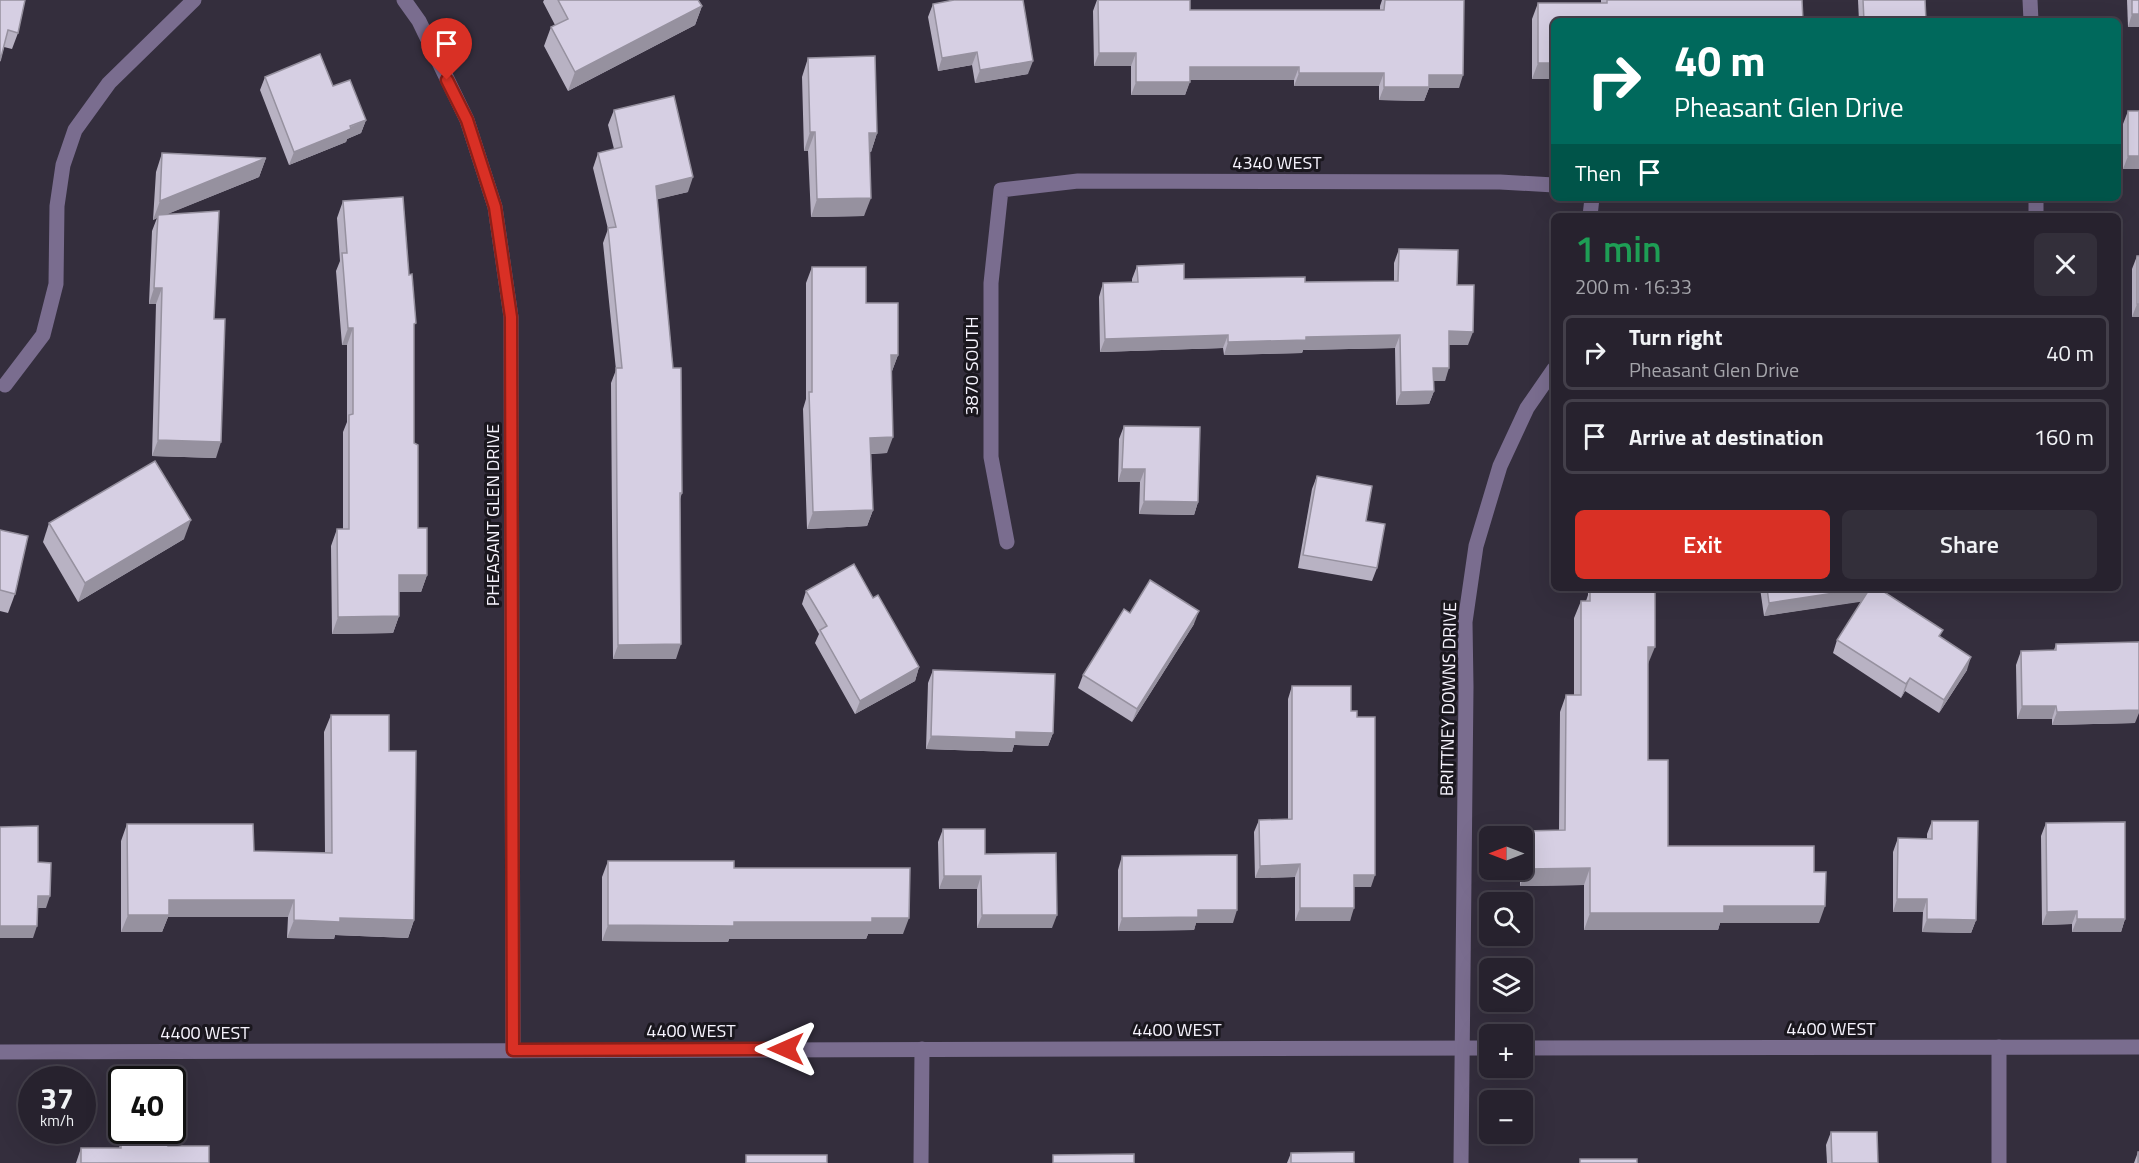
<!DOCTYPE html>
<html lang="en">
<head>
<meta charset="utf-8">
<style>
  :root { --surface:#27222e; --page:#332f3a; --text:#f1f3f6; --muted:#a4a4aa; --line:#433f4a; --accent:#d93025 }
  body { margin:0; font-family:"Titillium Web",sans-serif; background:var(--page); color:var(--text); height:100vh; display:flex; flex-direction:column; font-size:22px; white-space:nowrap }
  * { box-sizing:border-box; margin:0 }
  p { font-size:20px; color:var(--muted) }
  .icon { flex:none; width:33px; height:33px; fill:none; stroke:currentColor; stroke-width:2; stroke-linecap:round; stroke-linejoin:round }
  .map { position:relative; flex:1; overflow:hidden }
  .details { position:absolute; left:1551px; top:213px; width:570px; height:378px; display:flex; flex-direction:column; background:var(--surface); border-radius:9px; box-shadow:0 6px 24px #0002,0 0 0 2px var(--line) }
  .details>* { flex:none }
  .hud { position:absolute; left:1551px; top:18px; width:570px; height:183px; border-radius:9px; box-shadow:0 6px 24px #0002,0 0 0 2px var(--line); background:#00695c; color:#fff; overflow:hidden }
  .needle { width:39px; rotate:270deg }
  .buttons { position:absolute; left:1479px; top:826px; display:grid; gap:12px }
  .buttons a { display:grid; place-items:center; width:54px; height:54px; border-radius:9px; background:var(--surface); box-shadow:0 6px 24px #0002,0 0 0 2px var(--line); font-size:30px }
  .speed { position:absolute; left:18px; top:1066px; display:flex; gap:12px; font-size:30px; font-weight:700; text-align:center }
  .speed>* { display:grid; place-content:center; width:78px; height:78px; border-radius:50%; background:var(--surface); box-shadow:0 6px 24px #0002,0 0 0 2px var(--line); line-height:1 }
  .speed small { font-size:15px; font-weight:400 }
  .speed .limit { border:3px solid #111; border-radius:9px; background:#fff; color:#111 }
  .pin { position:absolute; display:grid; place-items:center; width:51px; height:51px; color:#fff; margin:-62px -26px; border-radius:50% 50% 50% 0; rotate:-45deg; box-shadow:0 0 6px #0007 }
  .pin .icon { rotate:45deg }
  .me { position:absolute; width:66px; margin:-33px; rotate:270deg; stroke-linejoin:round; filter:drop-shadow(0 0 4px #0008) }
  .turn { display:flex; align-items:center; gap:21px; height:126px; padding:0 24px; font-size:27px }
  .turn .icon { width:78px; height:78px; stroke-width:2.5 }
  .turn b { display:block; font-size:42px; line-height:51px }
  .then { display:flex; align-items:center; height:57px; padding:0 24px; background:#0003; gap:12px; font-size:22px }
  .round { display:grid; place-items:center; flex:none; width:63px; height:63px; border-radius:9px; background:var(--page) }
  .headline { display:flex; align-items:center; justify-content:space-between; height:102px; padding:0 24px }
  h1 { font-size:36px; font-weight:600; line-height:45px; color:#1e9e55 }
  .cta { display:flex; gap:12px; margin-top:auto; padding:12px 24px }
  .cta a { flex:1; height:69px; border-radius:9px; background:var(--accent); color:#fff; font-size:24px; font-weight:600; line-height:69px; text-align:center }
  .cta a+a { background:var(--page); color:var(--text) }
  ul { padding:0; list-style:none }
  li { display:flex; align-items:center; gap:18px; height:75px; margin:0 12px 9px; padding:0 12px; border:3px solid var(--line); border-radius:9px }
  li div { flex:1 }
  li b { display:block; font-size:22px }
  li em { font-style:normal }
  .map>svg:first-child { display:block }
</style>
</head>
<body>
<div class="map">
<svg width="2139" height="1163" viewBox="0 0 2139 1163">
  <rect width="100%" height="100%" fill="#342e3d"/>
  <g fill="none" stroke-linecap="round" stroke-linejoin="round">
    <!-- minor -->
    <g stroke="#7a6d8f" stroke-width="15">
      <polyline points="404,0 419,21 467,120 495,207 511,317 513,1050"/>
      <polyline points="2030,0 2031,21"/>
      <polyline points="2036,198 2036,216"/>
      <polyline points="1590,216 1592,198"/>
      <polyline points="5,385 43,335 56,284 57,206 63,165 75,130 109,83 194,0"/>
      <polyline points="1007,542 991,457 991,283 1001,190 1078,181 1500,182 1554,185"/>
      <polyline points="1999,1047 1999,1163"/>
      <polyline points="1522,1048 2139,1047"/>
      <polyline points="0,1052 1490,1048"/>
      <polyline points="921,1163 922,1049"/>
      <polyline points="1461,1163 1466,687 1465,622 1476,546 1500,466 1527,408 1554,369"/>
    </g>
  </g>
  <!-- wall -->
  <g fill="#b8b2c3">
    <polygon points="0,0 18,33 12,49 4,47 0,62"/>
    <polygon points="544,0 698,0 702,6 695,25 568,91 544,46 551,27 555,25 543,2"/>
    <polygon points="1097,0 1190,0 1190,10 1380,10 1380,6 1382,0 1464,0 1459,88 1429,88 1424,101 1379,100 1379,86 1294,86 1294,80 1190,80 1185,95 1131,95 1131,66 1094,66 1093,11"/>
    <polygon points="1601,0 1802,0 1554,21 1554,79 1532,79 1532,19 1538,3 1601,3"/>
    <polygon points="1858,0 1925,0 1926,21 1859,21"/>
    <polygon points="2127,0 2139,0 2139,27 2128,27"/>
    <polygon points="933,4 1028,74 975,83 972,65 938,71 928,17"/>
    <polygon points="808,58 877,133 871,152 870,152 864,216 811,217 808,151 804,151 802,77"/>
    <polygon points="265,77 333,86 366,120 361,133 347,139 346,142 289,165 260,90"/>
    <polygon points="614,110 688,192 657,199 682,493 680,499 676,659 613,659 611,383 616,370 603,243 608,229 593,168 598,153 614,149 608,125"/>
    <polygon points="2128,111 2139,111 2139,169 2123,169 2123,124"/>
    <polygon points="162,153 266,158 259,177 167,214 214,319 216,458 152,456 156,304 149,304 152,231 157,218 153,220 156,172"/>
    <polygon points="343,201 409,275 414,329 414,443 418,528 427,575 421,592 399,592 399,616 393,633 332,634 331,546 337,529 343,529 343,432 347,422 347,345 342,345 336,271 340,261 337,218"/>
    <polygon points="1399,249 1457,285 1468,345 1449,345 1445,381 1434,381 1434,391 1429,404 1396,405 1395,348 1303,350 1302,353 1224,355 1223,348 1100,352 1099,297 1103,283 1132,283 1132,279 1137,266 1184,279 1305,282 1394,281 1394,263"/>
    <polygon points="2137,256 2139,256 2139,317 2132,317 2132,269"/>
    <polygon points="812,267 866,303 898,355 892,371 891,371 887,453 871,454 873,510 867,526 807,529 803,409 806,399 806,283"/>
    <polygon points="1124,426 1198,502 1194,515 1139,514 1140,482 1118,482 1119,439"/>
    <polygon points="1317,476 1366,521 1377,568 1372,581 1298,568 1312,489"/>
    <polygon points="49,523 184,539 78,602 43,542"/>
    <polygon points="0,530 15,594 8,613 0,611"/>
    <polygon points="1588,588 1655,588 1648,664 1648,760 1668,846 1814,872 1819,923 1720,923 1718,930 1584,930 1584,885 1520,886 1520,870 1522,870 1522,839 1526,831 1559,830 1560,712 1566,695 1574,695 1574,618 1581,601 1586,601 1588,595"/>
    <polygon points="1760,588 1878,588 1940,637 1967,670 1939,713 1905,691 1901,698 1833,653 1837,640 1862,601 1764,616"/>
    <polygon points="806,591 873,598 919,667 915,681 855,714 815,643 819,634 802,604"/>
    <polygon points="1130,613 1194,624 1132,722 1078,688 1083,675"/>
    <polygon points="2056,644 2135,723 2052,725 2052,719 2017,719 2016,665 2021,651 2054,650"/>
    <polygon points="933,670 1053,733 1048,746 1014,745 1012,752 926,749 928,683"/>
    <polygon points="1292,686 1351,711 1357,717 1371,887 1354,887 1350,921 1295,921 1295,877 1255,878 1254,832 1259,820 1288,819 1288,699"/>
    <polygon points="331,715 389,751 414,920 408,938 335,935 334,939 287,938 288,917 168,917 162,932 121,932 121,841 127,824 254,851 325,853 324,732"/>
    <polygon points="1932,821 1976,920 1971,933 1922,932 1923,912 1893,912 1893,852 1898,838 1927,839 1927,834"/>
    <polygon points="2046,823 2125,919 2121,932 2072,932 2072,924 2042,925 2041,836"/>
    <polygon points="943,829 985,854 1052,928 977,928 977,889 939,889 938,842"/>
    <polygon points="1122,856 1233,923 1196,923 1194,930 1118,931 1118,870"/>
    <polygon points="608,861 734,868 903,934 868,934 866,939 729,939 728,942 602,941 602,877"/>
    <polygon points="1831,1132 1878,1163 1827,1163 1826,1145"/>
    <polygon points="121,1141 209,1163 76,1163 81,1148 119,1148"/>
    <polygon points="2138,1152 2139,1163 2134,1163"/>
    <polygon points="1291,1153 1354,1163 1287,1163"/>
  </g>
  <!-- shaded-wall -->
  <g fill="#96919f">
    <polygon points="702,6 695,25 568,91 575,72"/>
    <polygon points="2132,14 2139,14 2139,27 2128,27"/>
    <polygon points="977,52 972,65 938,71 942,58"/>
    <polygon points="1099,53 1136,53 1131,66 1094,66"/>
    <polygon points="1033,61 1028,74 975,83 980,70"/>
    <polygon points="1538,63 1554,63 1554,79 1532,79"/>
    <polygon points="1190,67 1299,67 1294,80 1185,80"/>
    <polygon points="1299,73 1384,73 1379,86 1294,86"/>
    <polygon points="1429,75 1463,75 1459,88 1429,88 1424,101 1379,100 1384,87"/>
    <polygon points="1136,82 1190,82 1185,95 1131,95"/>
    <polygon points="366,120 361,133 347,139 346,142 289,165 294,152"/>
    <polygon points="810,132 815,132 808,151 804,151"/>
    <polygon points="869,133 877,133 871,152 862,152"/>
    <polygon points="2128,156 2139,156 2139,169 2123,169"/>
    <polygon points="266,158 259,177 158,218 158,215 157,218 153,220 160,201"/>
    <polygon points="693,177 688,192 651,201 656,186"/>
    <polygon points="871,198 864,216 811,217 817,199"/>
    <polygon points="154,288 162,288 156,304 149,304"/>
    <polygon points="2137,304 2139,304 2139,317 2132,317"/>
    <polygon points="348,328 353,328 347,345 342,345"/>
    <polygon points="1449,331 1473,332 1468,345 1444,345"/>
    <polygon points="1228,335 1223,348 1100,352 1105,339"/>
    <polygon points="1400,335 1395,348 1303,350 1302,353 1224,355 1228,342 1306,337"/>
    <polygon points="891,355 898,355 892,371 885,371"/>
    <polygon points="1433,368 1449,368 1445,381 1429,381"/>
    <polygon points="1434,391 1429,404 1396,405 1401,392"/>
    <polygon points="893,437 887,453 864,454 870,438"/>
    <polygon points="158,440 221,442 216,458 152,456"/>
    <polygon points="1122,469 1145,469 1140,482 1118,482"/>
    <polygon points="1144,501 1198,502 1194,515 1139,514"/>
    <polygon points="873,510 867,526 807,529 813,512"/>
    <polygon points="191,520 184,539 78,602 85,583"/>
    <polygon points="399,575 427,575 421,592 393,592"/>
    <polygon points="1867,588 1870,588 1866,601 1764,616 1769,603"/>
    <polygon points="1199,611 1194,624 1132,722 1137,709"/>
    <polygon points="399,616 393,633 332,634 338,617"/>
    <polygon points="681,644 676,659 613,659 618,645"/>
    <polygon points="1648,647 1655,647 1648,664"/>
    <polygon points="1971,657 1967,670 1939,713 1944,700"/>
    <polygon points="919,667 915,681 855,714 860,701"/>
    <polygon points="1910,678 1905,691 1901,698 1906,684"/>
    <polygon points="2022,706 2056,706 2052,719 2017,719"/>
    <polygon points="2139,710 2139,713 2135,723 2052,725 2057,712"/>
    <polygon points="1016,732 1053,733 1048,746 1014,745 1012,752 926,749 931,736"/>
    <polygon points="1300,864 1295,877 1255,878 1260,866"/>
    <polygon points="1590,868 1584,885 1520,886 1526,869"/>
    <polygon points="1354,875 1375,875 1371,887 1350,887"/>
    <polygon points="944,876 981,876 977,889 939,889"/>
    <polygon points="38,896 50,896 46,908 33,908"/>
    <polygon points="1897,899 1927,899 1923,912 1893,912"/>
    <polygon points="169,900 294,900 288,917 168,917 162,932 121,932 128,915"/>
    <polygon points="1724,906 1825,906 1819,923 1720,923 1718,930 1584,930 1590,913"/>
    <polygon points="1300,908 1354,908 1350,921 1295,921"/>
    <polygon points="1198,910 1237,910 1233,923 1196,923 1194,930 1118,931 1122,918"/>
    <polygon points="2077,911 2072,924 2042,925 2047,912"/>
    <polygon points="982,915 1057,915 1052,928 977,928"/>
    <polygon points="340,918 414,920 408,938 335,935 334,939 287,938 294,920"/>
    <polygon points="872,918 909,918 903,934 868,934 866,939 729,939 728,942 602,941 608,925"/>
    <polygon points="1927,919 1976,920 1971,933 1922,932"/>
    <polygon points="2077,919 2125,919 2121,932 2072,932"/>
    <polygon points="0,926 37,926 33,938 0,938"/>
  </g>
  <!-- building -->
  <g fill="#d6cfe3" stroke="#96919f" stroke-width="1.5">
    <polygon points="0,0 25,0 18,33 8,30 0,61"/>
    <polygon points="558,0 698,0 702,6 575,72 551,27 568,19"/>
    <polygon points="954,0 1023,0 1033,61 980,70 977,52 942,58 933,4"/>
    <polygon points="1098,0 1190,0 1190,10 1384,10 1385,0 1464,0 1463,75 1429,75 1429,87 1384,87 1384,73 1299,73 1299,67 1190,67 1190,82 1136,82 1136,53 1099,53"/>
    <polygon points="1607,0 1802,0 1803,21 1554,21 1554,63 1538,63 1538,3 1607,3"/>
    <polygon points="1863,0 1925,0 1926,21 1864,21"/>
    <rect x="2132" y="0" width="7" height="14"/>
    <polygon points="320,54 333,86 350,80 366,120 350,126 351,129 294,152 265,77"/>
    <polygon points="875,56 877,133 869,133 871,198 817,199 815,132 810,132 808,58"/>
    <polygon points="674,96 693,177 656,186 673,368 681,368 682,493 680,493 681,644 618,645 616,368 622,368 608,228 616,227 598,153 622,147 614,110"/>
    <rect x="2128" y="111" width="11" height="45"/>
    <polygon points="162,153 266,158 160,201"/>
    <polygon points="403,197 409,275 412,274 416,323 414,324 414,443 418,445 418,528 427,528 427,575 399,575 399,616 338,617 337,529 349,529 349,415 353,414 353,328 348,328 342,253 347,253 343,201"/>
    <polygon points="219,211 214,319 225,319 221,442 158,440 162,288 154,288 158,215"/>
    <polygon points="1399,249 1458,250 1457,285 1474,285 1473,332 1449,331 1449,368 1433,368 1434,391 1401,392 1400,335 1306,337 1306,340 1228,342 1228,335 1105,339 1103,283 1138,282 1137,266 1184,264 1184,279 1305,277 1305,282 1398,281"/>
    <rect x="2137" y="256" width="2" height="48"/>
    <polygon points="812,267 866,267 866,303 898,303 898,355 891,355 893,437 870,438 873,510 813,512 809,392 812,392"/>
    <polygon points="1124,426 1200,427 1198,502 1144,501 1145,469 1122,469"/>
    <polygon points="155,461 191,520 85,583 49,523"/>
    <polygon points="1317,476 1372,486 1366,521 1385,524 1377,568 1303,555"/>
    <polygon points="0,530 28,536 15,594 0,590"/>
    <polygon points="854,564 873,598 878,595 919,667 860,701 820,630 827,626 806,591"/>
    <polygon points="1150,580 1199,611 1137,709 1083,675 1124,609 1130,613"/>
    <polygon points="1595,588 1655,588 1655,647 1648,647 1648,760 1668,760 1668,846 1814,846 1814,872 1826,872 1825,906 1724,906 1724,913 1590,913 1590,868 1526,869 1526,831 1565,830 1566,695 1581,695 1581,601 1590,601 1590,591 1595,591"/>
    <polygon points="1767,588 1867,588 1769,603"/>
    <polygon points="1870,588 1878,588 1943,630 1939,636 1971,657 1944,700 1910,678 1906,684 1837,640"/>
    <polygon points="2139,642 2139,710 2057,712 2056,706 2022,706 2021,651 2056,650 2056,644"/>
    <polygon points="933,670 1055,674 1053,733 1016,732 1016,739 931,736"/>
    <polygon points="1292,686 1351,686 1351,711 1357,711 1357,717 1375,717 1375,875 1354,875 1354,908 1300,908 1300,864 1260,866 1259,820 1292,819"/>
    <polygon points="331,715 389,715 389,751 416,751 414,920 340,918 340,922 294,920 294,900 169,900 169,915 128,915 127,824 253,824 254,851 332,853"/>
    <polygon points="1932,821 1978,821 1976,920 1927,919 1927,899 1897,899 1898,838 1932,839"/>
    <polygon points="2125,822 2125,919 2077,919 2077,911 2047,912 2046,823"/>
    <polygon points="38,826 38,862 51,863 50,896 38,896 37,926 0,926 0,827"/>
    <polygon points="943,829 985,829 985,854 1056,853 1057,915 982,915 981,876 944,876"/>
    <polygon points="1237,855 1237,910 1198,910 1198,917 1122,918 1122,856"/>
    <polygon points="608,861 734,861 734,868 910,868 909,918 872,918 872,922 734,922 734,926 608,925"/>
    <polygon points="1831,1132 1877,1132 1878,1163 1832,1163"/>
    <polygon points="121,1141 168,1141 168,1146 209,1146 209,1163 81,1163 81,1148 121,1148"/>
    <polygon points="1354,1152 1354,1163 1291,1163 1291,1153"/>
    <rect x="2138" y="1152" width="1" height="11"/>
    <polygon points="1134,1154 1134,1163 1053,1163 1053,1155"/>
    <rect x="746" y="1155" width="81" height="8"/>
    <rect x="1580" y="1159" width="57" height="4"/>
  </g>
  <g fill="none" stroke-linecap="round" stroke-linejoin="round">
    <defs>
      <polyline id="route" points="447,80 467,120 495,207 511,317 513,1050 786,1049"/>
    </defs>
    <!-- route casing -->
    <use href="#route" stroke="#8d1f18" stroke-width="15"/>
    <!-- route -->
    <use href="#route" stroke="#d93025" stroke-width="10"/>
  </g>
  <g text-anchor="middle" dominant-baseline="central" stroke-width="6" stroke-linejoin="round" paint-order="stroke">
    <!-- street labels -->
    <g font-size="18" fill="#f6f3fd" stroke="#1a171e">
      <text x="1277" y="162">4340 WEST</text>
      <text transform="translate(971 366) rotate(-90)">3870 SOUTH</text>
      <text transform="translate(492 515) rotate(-90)">PHEASANT GLEN DRIVE</text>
      <text transform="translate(1448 699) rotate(-89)">BRITTNEY DOWNS DRIVE</text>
      <text x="1831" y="1028">4400 WEST</text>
      <text x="1177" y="1029">4400 WEST</text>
      <text x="691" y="1030">4400 WEST</text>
      <text x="205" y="1032">4400 WEST</text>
    </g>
  </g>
</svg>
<div class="buttons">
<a><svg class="needle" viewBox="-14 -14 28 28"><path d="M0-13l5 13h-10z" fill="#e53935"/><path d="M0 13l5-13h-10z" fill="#a4a4aa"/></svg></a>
<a><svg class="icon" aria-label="search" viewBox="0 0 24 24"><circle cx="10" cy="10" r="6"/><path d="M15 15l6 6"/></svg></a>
<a><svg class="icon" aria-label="layers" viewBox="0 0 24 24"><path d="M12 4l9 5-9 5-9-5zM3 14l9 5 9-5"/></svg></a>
<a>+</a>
<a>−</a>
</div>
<div class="speed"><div>37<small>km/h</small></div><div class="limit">40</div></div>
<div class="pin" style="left:447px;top:80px;background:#d93025"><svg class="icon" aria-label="arrive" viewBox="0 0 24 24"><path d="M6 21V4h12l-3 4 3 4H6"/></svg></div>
<svg class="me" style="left:786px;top:1049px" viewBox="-20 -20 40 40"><path d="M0-17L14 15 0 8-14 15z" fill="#d93025" stroke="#fff" stroke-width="4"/></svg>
<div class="hud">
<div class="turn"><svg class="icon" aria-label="right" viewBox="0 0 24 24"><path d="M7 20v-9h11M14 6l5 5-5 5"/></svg><div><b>40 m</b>Pheasant Glen Drive</div></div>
<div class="then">Then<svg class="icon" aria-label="arrive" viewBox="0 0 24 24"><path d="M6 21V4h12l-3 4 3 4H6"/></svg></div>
</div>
<section class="details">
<div class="headline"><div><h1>1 min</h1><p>200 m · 16:33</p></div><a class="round"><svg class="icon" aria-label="close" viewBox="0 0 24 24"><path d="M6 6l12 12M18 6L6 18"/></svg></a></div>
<ul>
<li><svg class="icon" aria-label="right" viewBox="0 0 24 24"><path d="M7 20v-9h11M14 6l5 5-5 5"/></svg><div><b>Turn right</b><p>Pheasant Glen Drive</p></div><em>40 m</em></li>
<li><svg class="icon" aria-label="arrive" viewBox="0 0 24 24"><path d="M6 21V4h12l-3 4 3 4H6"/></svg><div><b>Arrive at destination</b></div><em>160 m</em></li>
</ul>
<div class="cta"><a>Exit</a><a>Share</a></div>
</section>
</div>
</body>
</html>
